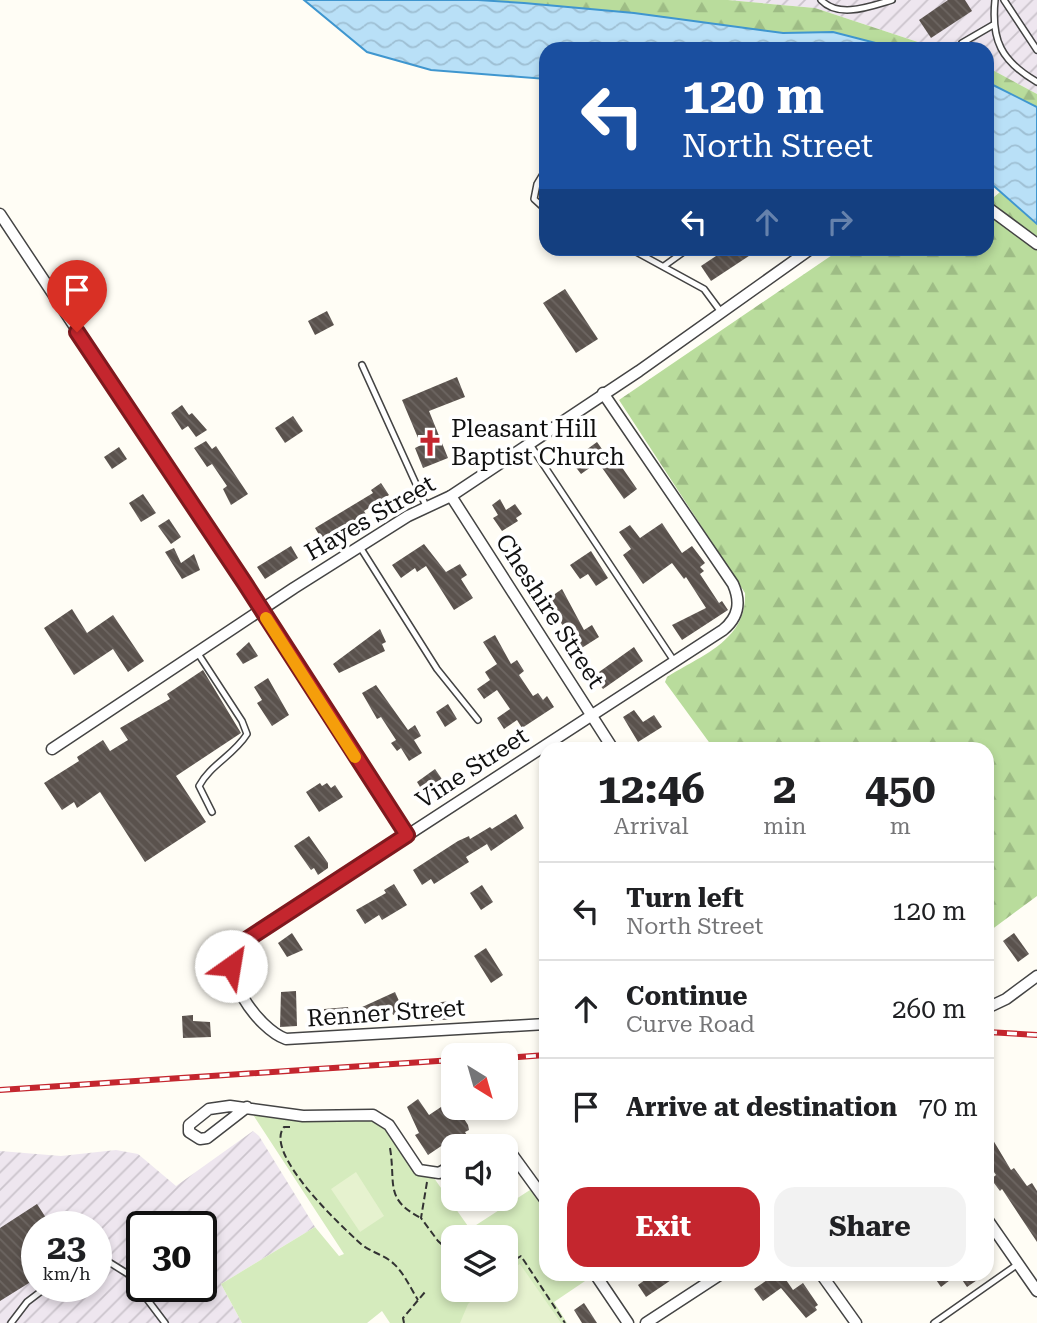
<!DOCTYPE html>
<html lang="en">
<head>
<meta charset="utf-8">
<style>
  :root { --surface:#fff; --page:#f2f2f2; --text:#202124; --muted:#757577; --line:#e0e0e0; --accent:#c4262e }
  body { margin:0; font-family:"Roboto Serif",serif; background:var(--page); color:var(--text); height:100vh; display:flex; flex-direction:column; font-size:26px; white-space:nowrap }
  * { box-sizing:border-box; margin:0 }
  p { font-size:23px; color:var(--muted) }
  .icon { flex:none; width:38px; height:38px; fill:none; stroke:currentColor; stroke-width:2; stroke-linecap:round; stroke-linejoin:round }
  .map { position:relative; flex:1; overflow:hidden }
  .panel { position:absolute; left:539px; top:742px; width:455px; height:539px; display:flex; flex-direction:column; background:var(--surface); border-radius:21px; box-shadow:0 4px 10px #0003 }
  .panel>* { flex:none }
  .banner { position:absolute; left:539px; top:42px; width:455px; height:214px; border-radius:21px; box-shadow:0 4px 10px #0003; background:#1a4fa0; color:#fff; overflow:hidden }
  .needle { width:46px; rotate:143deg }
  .tools { position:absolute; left:441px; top:1043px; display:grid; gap:14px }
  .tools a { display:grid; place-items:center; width:77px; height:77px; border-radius:14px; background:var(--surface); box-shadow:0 4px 10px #0003; font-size:35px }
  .speed { position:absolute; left:21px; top:1211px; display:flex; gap:14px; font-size:35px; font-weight:700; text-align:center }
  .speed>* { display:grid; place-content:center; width:91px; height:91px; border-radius:50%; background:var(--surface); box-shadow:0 4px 10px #0003; line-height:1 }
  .speed small { font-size:18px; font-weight:400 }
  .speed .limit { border:4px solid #111; border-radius:10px; background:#fff; color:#111 }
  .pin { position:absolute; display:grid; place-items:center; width:60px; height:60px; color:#fff; margin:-72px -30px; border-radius:50% 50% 50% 0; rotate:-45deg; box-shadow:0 0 7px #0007 }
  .pin .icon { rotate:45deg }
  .me { position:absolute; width:77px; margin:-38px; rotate:32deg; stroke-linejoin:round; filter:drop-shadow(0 0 5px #0008) }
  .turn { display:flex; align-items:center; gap:24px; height:147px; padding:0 28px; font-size:32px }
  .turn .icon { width:91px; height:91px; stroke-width:2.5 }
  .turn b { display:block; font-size:49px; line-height:60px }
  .lanes { display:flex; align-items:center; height:66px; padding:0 28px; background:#0003; justify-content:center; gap:35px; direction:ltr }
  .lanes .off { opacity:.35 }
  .eta { display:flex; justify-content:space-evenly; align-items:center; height:119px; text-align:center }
  .eta b { font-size:42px; font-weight:700; line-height:49px }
  .button { display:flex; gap:14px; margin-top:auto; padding:14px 28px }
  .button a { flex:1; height:80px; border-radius:21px; background:var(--accent); color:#fff; font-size:28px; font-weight:700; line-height:80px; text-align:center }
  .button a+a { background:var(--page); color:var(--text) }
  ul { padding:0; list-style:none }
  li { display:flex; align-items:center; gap:21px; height:98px; padding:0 28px; border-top:2px solid var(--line) }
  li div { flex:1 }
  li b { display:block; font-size:26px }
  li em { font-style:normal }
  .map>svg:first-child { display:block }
</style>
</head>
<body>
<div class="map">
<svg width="1037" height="1323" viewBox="0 0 1037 1323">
  <defs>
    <pattern id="industrial-furrows" width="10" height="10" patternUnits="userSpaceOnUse" patternTransform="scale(1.75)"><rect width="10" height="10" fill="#eee6ef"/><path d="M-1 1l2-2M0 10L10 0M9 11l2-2" fill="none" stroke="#cbc4cc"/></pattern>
    <pattern id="forest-firs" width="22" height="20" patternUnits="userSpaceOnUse" patternTransform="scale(1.75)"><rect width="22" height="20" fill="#b9dc9c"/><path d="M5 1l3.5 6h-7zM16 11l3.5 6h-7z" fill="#9ebc85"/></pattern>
    <pattern id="water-waves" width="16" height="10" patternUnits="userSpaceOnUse" patternTransform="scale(1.75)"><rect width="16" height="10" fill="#b9e0f7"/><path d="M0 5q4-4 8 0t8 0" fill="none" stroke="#9ebfd3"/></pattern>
    <pattern id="building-back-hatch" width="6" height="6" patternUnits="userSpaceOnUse" patternTransform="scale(1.75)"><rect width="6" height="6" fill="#5a524d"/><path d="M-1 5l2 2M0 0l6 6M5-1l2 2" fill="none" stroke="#6d6662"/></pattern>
  </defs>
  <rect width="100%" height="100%" fill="#fffdf5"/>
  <!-- industrial -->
  <g fill="url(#industrial-furrows)" fill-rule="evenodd">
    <polygon points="728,0 1037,0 1037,94 987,67 987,49 939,49 815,8"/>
    <path d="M 253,1131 L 259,1136 L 315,1227 L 221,1284 L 242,1323 L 0,1323 L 0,1151 L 61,1156 L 116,1150 L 138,1154 L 176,1186 ZM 37,1227 L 96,1227 L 96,1286 L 37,1286 ZM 142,1227 L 201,1227 L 201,1286 L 142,1286 Z"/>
  </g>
  <!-- grass -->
  <path fill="#d5ebbd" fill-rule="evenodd" d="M 250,1110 L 370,1118 C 374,1121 381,1123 385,1127 C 404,1144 402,1176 434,1178 L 470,1229 L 533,1188 L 546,1208 L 546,1274 L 590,1274 L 591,1277 L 554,1302 L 567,1323 L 390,1323 L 382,1311 L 367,1323 L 242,1323 L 221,1284 L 315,1227 L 339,1256 L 344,1254 ZM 453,1237 L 506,1237 L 506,1290 L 453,1290 Z"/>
  <!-- forest -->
  <g fill="url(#forest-firs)">
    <polygon points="478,0 728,0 815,8 939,49 899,49 833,32 783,33 634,13"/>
    <polygon points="987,67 1037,94 1037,107 987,82"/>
    <path d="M 1000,192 L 1037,224 L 1037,896 L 987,933 L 987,749 L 714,749 L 665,682 L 667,677 C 702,655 747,640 745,593 L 619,400 L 841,249 L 909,249 L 926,256 L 934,249 L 987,248 L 987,203 Z"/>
  </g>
  <!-- pitch -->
  <g fill="#e6f2cf">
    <polygon points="356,1172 384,1216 360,1232 331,1189"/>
    <polygon points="520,1264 561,1323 460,1323 468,1304 482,1290 506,1290 506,1272"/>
  </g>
  <!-- water -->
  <g fill="url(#water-waves)" stroke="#3f96cf" stroke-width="2">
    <polygon points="304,0 478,0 524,3 634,13 783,33 833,32 899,49 546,49 546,79 431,70 367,52"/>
    <polygon points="987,82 1037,107 1037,224 987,180"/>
  </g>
  <!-- building -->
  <g fill="url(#building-back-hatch)">
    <polygon points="948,0 965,0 972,11 931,38 919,20"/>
    <polygon points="728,248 761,248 711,281 701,266"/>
    <polygon points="565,289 598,339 576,353 543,303"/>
    <polygon points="327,311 334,325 315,335 308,321"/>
    <polygon points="457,377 465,397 429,411 448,458 423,468 415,448 421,445 402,400"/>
    <polygon points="182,405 189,415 192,413 207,430 196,437 188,426 182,430 171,413"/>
    <polygon points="293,416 303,431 285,443 275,428"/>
    <polygon points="206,441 212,449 216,446 248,494 231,505 223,489 227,486 212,464 207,467 194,448"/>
    <polygon points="597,442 614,466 619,463 637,489 624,499 598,462 581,474 571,461"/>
    <polygon points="119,447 127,459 112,469 104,457"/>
    <polygon points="381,483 389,495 364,511 367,516 324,543 315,528 373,493 371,490"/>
    <polygon points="143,494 156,513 141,522 129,503"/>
    <polygon points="500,499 506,510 515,504 522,514 516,518 518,521 502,531 493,518 498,515 492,505"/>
    <polygon points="169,519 181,537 171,544 158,526"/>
    <polygon points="662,523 682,553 692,546 705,563 700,567 704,571 700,574 719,603 722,601 728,610 682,640 672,625 706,608 686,577 684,579 672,563 643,584 623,555 631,549 619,532 630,525 640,538"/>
    <polygon points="424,544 446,572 460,564 467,575 461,579 473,598 454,610 426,566 417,572 415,568 401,578 392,565"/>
    <polygon points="291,546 298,558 265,579 257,567"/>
    <polygon points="174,548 181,563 194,554 200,570 182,579 165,552"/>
    <polygon points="591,551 608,578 596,586 588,574 580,579 570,565"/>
    <polygon points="562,589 584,630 592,625 599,637 577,651 570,640 572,638 545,601"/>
    <polygon points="72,609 87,633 113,615 144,661 128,672 113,649 74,675 44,628"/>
    <polygon points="380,629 386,642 382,644 385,651 339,673 333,664"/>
    <polygon points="495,635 511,664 517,660 524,671 519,675 533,696 538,693 543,700 547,696 554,707 522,728 517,720 504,729 497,718 510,709 508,706 497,690 484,699 477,689 490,680 485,672 497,664 483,642"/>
    <polygon points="249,642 258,656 243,664 236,654"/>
    <polygon points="634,647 643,661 603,689 597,681 603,677 599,672"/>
    <polygon points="203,670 241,733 176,776 206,822 145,862 100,792 77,808 74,802 62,810 44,783 79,761 77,757 103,740 110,751 128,740 120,728 170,699 167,694"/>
    <polygon points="268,678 289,715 272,726 257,703 262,700 254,687"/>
    <polygon points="376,685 408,730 415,725 421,736 414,740 422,753 409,761 401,748 397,751 391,743 396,740 381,717 377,719 362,693"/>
    <polygon points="448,704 457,719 445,727 436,712"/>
    <polygon points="634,710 643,722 654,715 662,727 638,742 623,717"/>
    <polygon points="435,769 444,782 425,795 417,782"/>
    <polygon points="320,783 322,786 327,783 331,788 335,785 343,797 319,812 306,792"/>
    <polygon points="516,814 524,828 491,851 487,844 466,857 469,862 434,884 431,879 422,885 413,870 458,841 469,836 470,839 490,827 492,829"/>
    <polygon points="309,836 328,863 328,868 318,875 314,868 311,870 294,846"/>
    <polygon points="394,884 407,905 382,920 379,915 365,924 356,910 386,893 384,890"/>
    <polygon points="482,885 493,902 481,910 470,893"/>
    <polygon points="292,933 303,950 287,957 278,943"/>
    <polygon points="1014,933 1029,954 1018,962 1003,941"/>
    <polygon points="486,948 503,975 491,983 474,956"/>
    <polygon points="296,991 297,1026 280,1027 281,992"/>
    <polygon points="395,992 403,1010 393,1015 392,1011 366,1022 360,1008"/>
    <polygon points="451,1001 453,1019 431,1021 432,1003"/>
    <polygon points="348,1007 351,1024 325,1021 324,1009"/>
    <polygon points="193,1015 193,1021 210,1022 211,1037 183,1038 182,1016"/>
    <polygon points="418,1099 429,1115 444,1105 449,1113 457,1108 468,1125 469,1130 465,1132 468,1137 460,1142 456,1136 428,1155 415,1135 419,1133 407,1107"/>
    <polygon points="987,1130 1011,1170 1014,1168 1027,1186 1032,1183 1037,1191 1037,1242 1002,1189 1000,1191 991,1179 996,1175 987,1162"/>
    <polygon points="37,1204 50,1224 37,1227 37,1278 0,1301 0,1228"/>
    <polygon points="653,1274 680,1274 646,1297 638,1285"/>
    <polygon points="776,1274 782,1274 793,1290 803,1283 818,1305 815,1307 817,1310 806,1318 781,1288 763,1301 754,1289"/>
    <polygon points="932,1274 986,1274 967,1287 958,1274 941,1287"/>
    <polygon points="584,1303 597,1323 582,1323 574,1310"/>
  </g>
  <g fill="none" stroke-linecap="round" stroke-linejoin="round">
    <defs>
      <g id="service">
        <path d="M 821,0 C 839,19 871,6 892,0"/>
        <path d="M 995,0 C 991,40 1001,61 1037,82"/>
        <polyline points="1004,0 1037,50"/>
        <polyline points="962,43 993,25"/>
        <polyline points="546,169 537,184 534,199 546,210"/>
        <polyline points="629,248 704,289 721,312"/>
        <polyline points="664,266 689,248"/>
        <polyline points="362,365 426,506"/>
        <polyline points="529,443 674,661"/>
        <polyline points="360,547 437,669 478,720"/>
        <path d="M 197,652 L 242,721 L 247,734 C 234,755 210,765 199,786 L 212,812"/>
        <polyline points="96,1261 104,1259 128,1274 165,1323"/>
        <polyline points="11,1323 27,1302 48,1286"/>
        <polyline points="934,1323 1018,1264"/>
      </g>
      <g id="minor">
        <polyline points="987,207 1037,244"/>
        <polyline points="0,214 244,582 407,835"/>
        <polyline points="451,496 613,749"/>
        <polyline points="52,749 294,588 408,516 451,496 639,371 812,248"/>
        <polyline points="987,1008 1006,999 1037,976"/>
        <path d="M 546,1024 L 286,1039 C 258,1029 215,970 240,944 L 723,630 C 739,617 741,602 733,584 L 603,393"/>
        <polyline points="247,1107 207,1138 200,1139 189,1132 189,1125 209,1109 230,1106 303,1116 373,1115 389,1125 419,1170 439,1173 453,1165"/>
        <polyline points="484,1146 495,1143 506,1146"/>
        <polyline points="506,1146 546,1201"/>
        <polyline points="987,1219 1037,1291"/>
        <polyline points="595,1274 628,1323"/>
        <polyline points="821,1274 856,1323"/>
        <polyline points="646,1323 721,1274"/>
      </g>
    </defs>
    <!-- service casing -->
    <use href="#service" stroke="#444" stroke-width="8"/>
    <!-- minor casing -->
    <use href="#minor" stroke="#444" stroke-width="13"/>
    <!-- path -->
    <g stroke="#333" stroke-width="2" stroke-dasharray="7 3.5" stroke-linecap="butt">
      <path d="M 290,1127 L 284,1127 C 263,1153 341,1226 361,1244 C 370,1252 385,1255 394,1264 C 404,1273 411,1289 418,1300"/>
      <path d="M 390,1148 C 396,1184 384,1199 421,1218"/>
      <polyline points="427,1182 421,1218 438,1241 453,1255"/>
      <polyline points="506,1265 521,1256 565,1323"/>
      <polyline points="404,1323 403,1318 425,1292"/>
    </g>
    <!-- service -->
    <use href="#service" stroke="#fff" stroke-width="5"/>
    <!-- minor -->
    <use href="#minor" stroke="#fff" stroke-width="10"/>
    <defs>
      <g id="rail">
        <polyline points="987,1032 1037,1035"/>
        <polyline points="506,1058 546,1055"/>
        <polyline points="0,1090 453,1060"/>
      </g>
    </defs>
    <!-- rail casing -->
    <use href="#rail" stroke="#c4262e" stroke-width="6"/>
    <!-- rail -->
    <use href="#rail" stroke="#fff" stroke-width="3.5" stroke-dasharray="10" stroke-linecap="butt"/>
  </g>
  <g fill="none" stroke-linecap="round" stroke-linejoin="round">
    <defs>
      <polyline id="route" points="77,332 244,582 407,835 240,944 235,950 231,966"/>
    </defs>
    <!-- route casing -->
    <use href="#route" stroke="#7f191e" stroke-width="18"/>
    <!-- route -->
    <use href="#route" stroke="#c4262e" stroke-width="12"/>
    <!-- slow -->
    <polyline stroke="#f59e0b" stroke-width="12" points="266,618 355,757"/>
  </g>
  <!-- icons -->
  <defs>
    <symbol id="church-bare" viewBox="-9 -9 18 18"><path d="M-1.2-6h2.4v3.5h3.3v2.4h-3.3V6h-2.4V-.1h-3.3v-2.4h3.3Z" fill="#c4262e" stroke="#fff" stroke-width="2.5" paint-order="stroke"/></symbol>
  </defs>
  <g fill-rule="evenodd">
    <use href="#church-bare" x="411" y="424" width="38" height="38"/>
  </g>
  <g text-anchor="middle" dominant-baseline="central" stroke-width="7" stroke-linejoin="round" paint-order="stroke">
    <!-- poi labels -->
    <g font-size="24" fill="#111" stroke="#fff" text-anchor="start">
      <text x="451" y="429">Pleasant Hill<tspan x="451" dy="28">Baptist Church</tspan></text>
    </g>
    <!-- street labels -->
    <g font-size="24" fill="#111" stroke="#fff">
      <text transform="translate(370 518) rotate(-30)">Hayes Street</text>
      <text transform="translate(550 611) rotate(57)">Cheshire Street</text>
      <text transform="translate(472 768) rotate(-33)">Vine Street</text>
      <text transform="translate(386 1013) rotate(-4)">Renner Street</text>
    </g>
  </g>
</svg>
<div class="tools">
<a><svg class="needle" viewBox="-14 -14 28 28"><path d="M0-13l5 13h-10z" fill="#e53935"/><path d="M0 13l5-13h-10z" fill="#757577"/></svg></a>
<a><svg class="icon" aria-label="sound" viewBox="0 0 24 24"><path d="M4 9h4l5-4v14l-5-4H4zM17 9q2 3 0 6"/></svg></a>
<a><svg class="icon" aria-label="layers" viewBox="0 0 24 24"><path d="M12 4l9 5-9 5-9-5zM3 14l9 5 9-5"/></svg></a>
</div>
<div class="speed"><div>23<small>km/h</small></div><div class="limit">30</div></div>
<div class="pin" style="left:77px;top:332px;background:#d93025"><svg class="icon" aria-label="arrive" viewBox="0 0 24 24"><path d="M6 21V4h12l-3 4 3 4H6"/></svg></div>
<svg class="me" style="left:231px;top:966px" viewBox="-20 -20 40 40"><circle r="19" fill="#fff"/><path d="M0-13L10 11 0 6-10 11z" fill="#c4262e"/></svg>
<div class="banner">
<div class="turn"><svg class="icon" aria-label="left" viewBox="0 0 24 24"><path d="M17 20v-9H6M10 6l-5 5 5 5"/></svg><div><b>120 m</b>North Street</div></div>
<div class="lanes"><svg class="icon" aria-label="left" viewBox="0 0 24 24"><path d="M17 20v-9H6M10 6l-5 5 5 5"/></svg><svg class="icon off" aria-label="ahead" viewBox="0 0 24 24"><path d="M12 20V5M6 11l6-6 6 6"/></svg><svg class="icon off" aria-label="right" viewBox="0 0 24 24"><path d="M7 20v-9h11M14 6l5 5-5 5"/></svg></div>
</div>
<section class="panel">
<div class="eta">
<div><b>12:46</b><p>Arrival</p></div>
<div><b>2</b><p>min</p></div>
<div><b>450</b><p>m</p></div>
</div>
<ul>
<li><svg class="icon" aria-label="left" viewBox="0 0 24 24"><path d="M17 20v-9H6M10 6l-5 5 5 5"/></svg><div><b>Turn left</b><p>North Street</p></div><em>120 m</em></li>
<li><svg class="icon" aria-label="ahead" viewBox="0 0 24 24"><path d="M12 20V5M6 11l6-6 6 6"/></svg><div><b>Continue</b><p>Curve Road</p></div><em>260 m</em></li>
<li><svg class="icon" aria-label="arrive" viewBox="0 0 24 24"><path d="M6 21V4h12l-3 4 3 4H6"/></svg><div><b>Arrive at destination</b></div><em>70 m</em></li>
</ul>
<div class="button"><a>Exit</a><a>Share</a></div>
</section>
</div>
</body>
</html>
